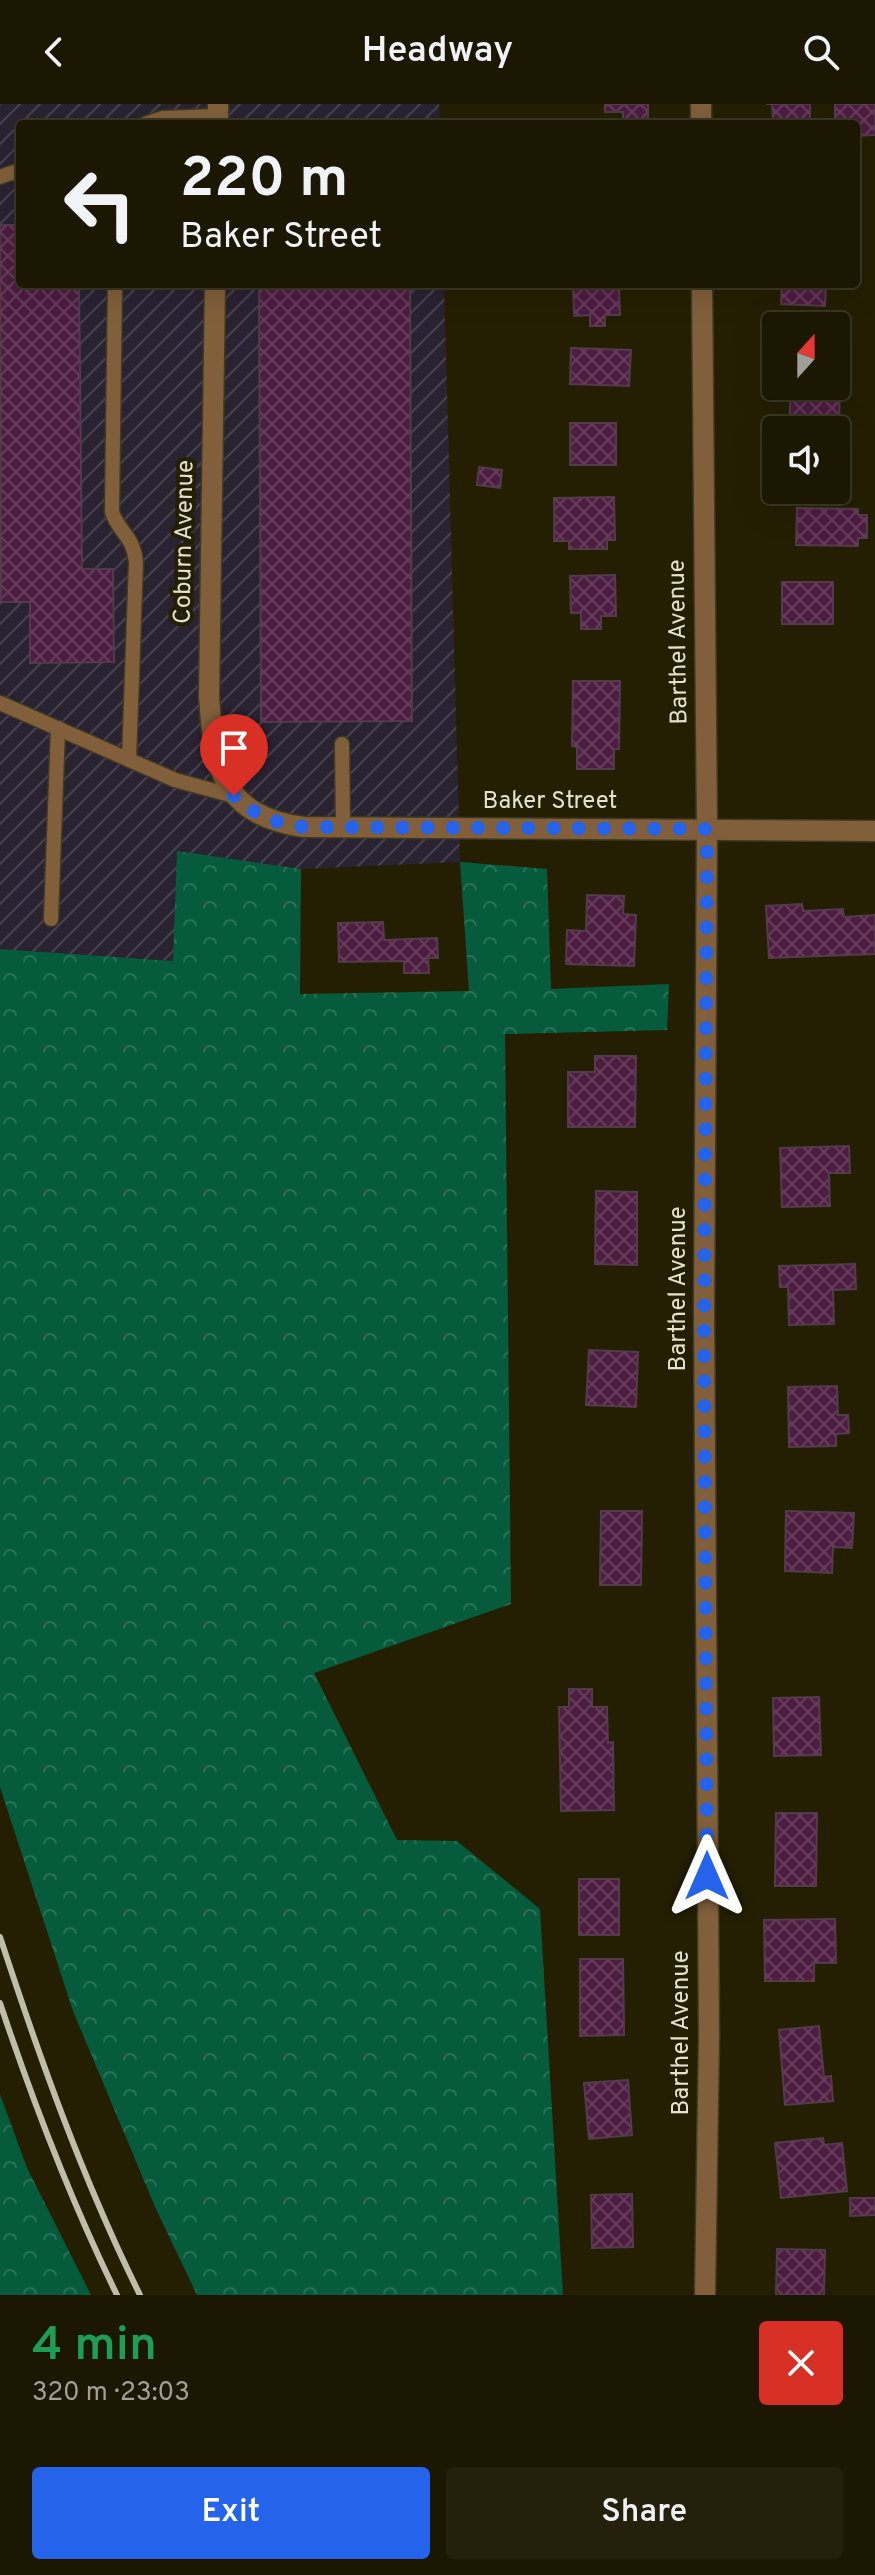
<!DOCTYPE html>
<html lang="en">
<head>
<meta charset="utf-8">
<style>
  :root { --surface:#1b1702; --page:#24200c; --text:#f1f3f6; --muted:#a09f99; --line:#393624; --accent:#2563eb }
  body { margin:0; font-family:Overpass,sans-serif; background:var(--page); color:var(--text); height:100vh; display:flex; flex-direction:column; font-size:30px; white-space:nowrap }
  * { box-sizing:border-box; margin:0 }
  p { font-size:26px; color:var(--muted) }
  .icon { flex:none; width:44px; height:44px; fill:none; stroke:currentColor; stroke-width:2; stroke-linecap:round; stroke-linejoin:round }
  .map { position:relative; height:2191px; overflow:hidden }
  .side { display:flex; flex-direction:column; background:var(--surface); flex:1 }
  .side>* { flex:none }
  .banner { position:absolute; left:16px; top:16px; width:844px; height:168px; border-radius:8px; box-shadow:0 8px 32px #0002,0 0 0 2px var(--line); background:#1b1702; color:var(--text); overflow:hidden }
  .needle { width:52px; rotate:21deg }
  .controls { position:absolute; left:762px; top:208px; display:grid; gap:16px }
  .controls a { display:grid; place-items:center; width:88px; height:88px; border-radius:8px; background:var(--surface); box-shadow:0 8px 32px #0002,0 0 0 2px var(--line); font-size:40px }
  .pin { position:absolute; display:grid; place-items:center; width:68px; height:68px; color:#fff; margin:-82px -34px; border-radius:50% 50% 50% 0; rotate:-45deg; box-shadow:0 0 8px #0007 }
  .pin .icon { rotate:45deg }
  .me { position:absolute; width:88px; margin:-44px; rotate:0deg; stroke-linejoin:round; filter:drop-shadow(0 0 6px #0008) }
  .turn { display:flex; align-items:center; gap:28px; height:168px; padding:0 32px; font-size:36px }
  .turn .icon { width:104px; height:104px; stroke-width:2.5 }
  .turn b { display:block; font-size:56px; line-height:68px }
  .round { display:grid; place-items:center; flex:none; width:84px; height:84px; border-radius:8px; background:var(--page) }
  .overview { display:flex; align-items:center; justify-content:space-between; height:136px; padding:0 32px }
  h1 { font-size:48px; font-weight:600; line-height:60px; color:#1e9e55 }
  .primary-button { display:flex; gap:16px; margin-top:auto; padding:16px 32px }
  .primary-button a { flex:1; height:92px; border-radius:8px; background:var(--accent); color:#fff; font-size:32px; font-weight:600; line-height:92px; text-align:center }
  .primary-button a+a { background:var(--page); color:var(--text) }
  header { display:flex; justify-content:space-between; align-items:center; height:104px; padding:0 32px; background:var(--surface); font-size:36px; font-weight:600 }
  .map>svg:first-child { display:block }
</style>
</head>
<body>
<header><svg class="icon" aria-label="back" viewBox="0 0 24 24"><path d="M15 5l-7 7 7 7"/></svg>Headway<svg class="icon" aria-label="search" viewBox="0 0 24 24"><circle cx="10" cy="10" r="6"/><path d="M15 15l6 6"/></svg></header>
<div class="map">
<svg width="875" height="2191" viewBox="0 0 875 2191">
  <defs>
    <pattern id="industrial-furrows" width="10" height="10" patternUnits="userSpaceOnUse" patternTransform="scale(2)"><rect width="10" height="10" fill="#292231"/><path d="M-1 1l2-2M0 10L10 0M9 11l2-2" fill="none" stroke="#48424e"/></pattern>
    <pattern id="forest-crowns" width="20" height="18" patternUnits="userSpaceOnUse" patternTransform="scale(2)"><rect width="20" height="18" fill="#065b3c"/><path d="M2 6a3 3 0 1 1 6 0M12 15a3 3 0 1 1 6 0" fill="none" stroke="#2a7257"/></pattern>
    <pattern id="building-cross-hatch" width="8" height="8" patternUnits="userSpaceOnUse" patternTransform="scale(2)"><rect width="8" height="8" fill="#4d1c41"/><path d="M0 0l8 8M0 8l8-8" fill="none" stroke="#663d5b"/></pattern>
  </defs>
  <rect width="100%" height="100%" fill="#241f03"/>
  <!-- industrial -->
  <polygon fill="url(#industrial-furrows)" points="0,0 439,0 440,20 20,20 20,180 444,180 460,758 301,765 186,749 173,857 0,845"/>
  <!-- forest -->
  <g fill="url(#forest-crowns)">
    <polygon points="177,747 301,765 300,890 469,887 460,758 547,765 551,885 669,880 667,926 505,930 511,1500 314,1569 397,1736 457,1737 540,1805 563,2191 197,2191 156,2105 73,1907 0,1683 0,845 173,857"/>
    <polygon points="0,1990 27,2064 91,2191 0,2191"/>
  </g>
  <!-- building -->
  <g fill="url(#building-cross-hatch)" stroke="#543b4c" stroke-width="2">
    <polygon points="605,0 648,0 648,20 623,20 623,8 605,8"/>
    <polygon points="766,0 810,0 810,18 773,19 772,0"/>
    <polygon points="835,0 875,0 875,31 856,32 856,20 835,20"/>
    <polygon points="0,121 20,121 20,180 79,180 82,465 113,465 114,558 30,559 30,498 1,498"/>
    <polygon points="259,180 410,180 412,617 261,618"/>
    <polygon points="573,180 619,180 620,211 605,211 605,222 590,222 590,211 574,212"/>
    <polygon points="782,180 826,180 825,202 781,200"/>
    <polygon points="571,244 631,246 629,282 570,280"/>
    <polygon points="836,272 840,272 839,326 789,326 791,282 836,282"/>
    <rect x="570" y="319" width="46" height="42"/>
    <polygon points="479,363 502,366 500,384 477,381"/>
    <polygon points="614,393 615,436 607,436 607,445 569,445 569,437 554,437 554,394"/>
    <polygon points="797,404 858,405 858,411 867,411 867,434 858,434 858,442 796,441"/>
    <polygon points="615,471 616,512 601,512 601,525 581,525 581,509 571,509 570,472"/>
    <rect x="782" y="478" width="51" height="42"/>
    <polygon points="573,577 620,577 619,645 614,645 614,665 577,665 577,643 572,642"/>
    <polygon points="587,791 624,792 623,810 636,811 634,862 566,860 567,826 586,827"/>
    <polygon points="802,800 803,807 843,805 844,813 875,811 875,850 769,854 766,802"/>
    <polygon points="383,818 384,836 437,834 438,854 428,854 429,869 404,869 404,857 339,858 338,819"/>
    <polygon points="595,952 636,952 635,1023 568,1023 568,968 595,968"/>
    <polygon points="849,1042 850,1069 829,1069 830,1102 782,1103 780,1044"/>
    <polygon points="596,1087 637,1088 637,1161 595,1160"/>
    <polygon points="855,1160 856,1185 833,1186 834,1220 789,1221 788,1183 780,1183 779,1162"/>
    <polygon points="589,1246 638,1248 636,1303 586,1301"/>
    <polygon points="837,1282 838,1311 848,1311 849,1329 836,1330 836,1342 789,1343 788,1283"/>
    <polygon points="601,1407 642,1407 641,1481 600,1481"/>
    <polygon points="786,1407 854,1409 852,1444 833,1443 832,1469 785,1467"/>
    <polygon points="569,1585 592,1585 592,1603 607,1603 608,1639 613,1638 614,1706 561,1707 559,1603 569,1603"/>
    <polygon points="819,1593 821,1651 774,1652 773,1594"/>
    <polygon points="776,1709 817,1709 816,1782 775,1782"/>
    <rect x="579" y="1775" width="40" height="56"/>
    <polygon points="835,1815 836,1859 814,1859 814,1877 765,1877 764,1816"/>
    <polygon points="580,1855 623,1855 624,1931 580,1932"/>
    <polygon points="819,1922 824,1973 831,1972 833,1997 785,2001 779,1926"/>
    <polygon points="628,1976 632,2031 589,2035 584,1979"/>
    <polygon points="823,2034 824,2041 842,2039 847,2087 781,2094 775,2039"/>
    <polygon points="632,2090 633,2143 592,2144 591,2091"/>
    <polygon points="850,2094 875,2094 875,2111 850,2112"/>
    <polygon points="777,2145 825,2146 824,2191 776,2191"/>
  </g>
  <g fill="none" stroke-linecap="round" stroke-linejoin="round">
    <defs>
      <g id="lane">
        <polyline points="145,20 163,14 218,12"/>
        <polyline points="0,73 20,66"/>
        <path d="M 115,180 L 112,408 C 119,429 133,431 136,458 L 129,656"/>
        <polyline points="0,599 175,676 234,692"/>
        <polyline points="342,640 343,723"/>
        <polyline points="51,815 58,624"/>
      </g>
      <g id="street">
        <polyline points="701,0 701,20"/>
        <polyline points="218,20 218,0"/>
        <path d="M 215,180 L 209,593 C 214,664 222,712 304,723 L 875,727"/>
        <polyline points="702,180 707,725 704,1208 709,1932 705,2191"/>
      </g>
    </defs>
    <!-- lane casing -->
    <use href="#lane" stroke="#3f3a20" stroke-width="17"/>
    <!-- street casing -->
    <use href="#street" stroke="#3f3a20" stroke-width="23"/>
    <!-- lane -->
    <use href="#lane" stroke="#805f3a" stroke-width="14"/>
    <!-- street -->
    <use href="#street" stroke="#805f3a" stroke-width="20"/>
    <!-- rail -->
    <g stroke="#c1bdaa" stroke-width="6">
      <path d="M 0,1833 C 40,1955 83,2076 140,2191"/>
      <path d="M 0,1899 C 33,1998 71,2097 117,2191"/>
    </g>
  </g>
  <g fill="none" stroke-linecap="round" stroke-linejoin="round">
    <!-- route -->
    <path stroke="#2563eb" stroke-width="14" stroke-dasharray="0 25.2" d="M 234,692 C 254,711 276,720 304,723 L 707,725 L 704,1238 L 707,1772"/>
  </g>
  <g text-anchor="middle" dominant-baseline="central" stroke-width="8" stroke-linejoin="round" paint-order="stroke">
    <!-- street labels -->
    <g font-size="24" fill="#e4e1d0" stroke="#241f03">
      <text transform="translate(185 438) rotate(-89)">Coburn Avenue</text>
      <text transform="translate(679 538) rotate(-91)">Barthel Avenue</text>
      <text x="550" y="698">Baker Street</text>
      <text transform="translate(679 1185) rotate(-90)">Barthel Avenue</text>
      <text transform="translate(682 1929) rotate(-90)">Barthel Avenue</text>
    </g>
  </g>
</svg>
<div class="controls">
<a><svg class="needle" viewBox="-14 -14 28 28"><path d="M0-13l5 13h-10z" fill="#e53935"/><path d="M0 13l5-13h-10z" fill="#a09f99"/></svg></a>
<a><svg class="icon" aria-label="sound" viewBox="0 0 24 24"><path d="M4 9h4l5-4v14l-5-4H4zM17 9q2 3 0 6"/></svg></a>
</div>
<div class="pin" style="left:234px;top:692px;background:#d93025"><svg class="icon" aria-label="arrive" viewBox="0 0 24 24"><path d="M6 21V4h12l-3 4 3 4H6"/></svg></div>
<svg class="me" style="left:707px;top:1772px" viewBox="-20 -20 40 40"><path d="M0-17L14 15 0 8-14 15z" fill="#2563eb" stroke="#fff" stroke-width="4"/></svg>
<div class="banner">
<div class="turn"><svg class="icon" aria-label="left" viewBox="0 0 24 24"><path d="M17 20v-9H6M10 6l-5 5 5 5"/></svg><div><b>220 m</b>Baker Street</div></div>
</div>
</div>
<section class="side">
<div class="overview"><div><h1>4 min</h1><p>320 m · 23:03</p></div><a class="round" style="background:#d93025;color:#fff"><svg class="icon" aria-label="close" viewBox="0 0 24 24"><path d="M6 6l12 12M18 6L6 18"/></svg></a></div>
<div class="primary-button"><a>Exit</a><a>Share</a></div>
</section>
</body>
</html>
